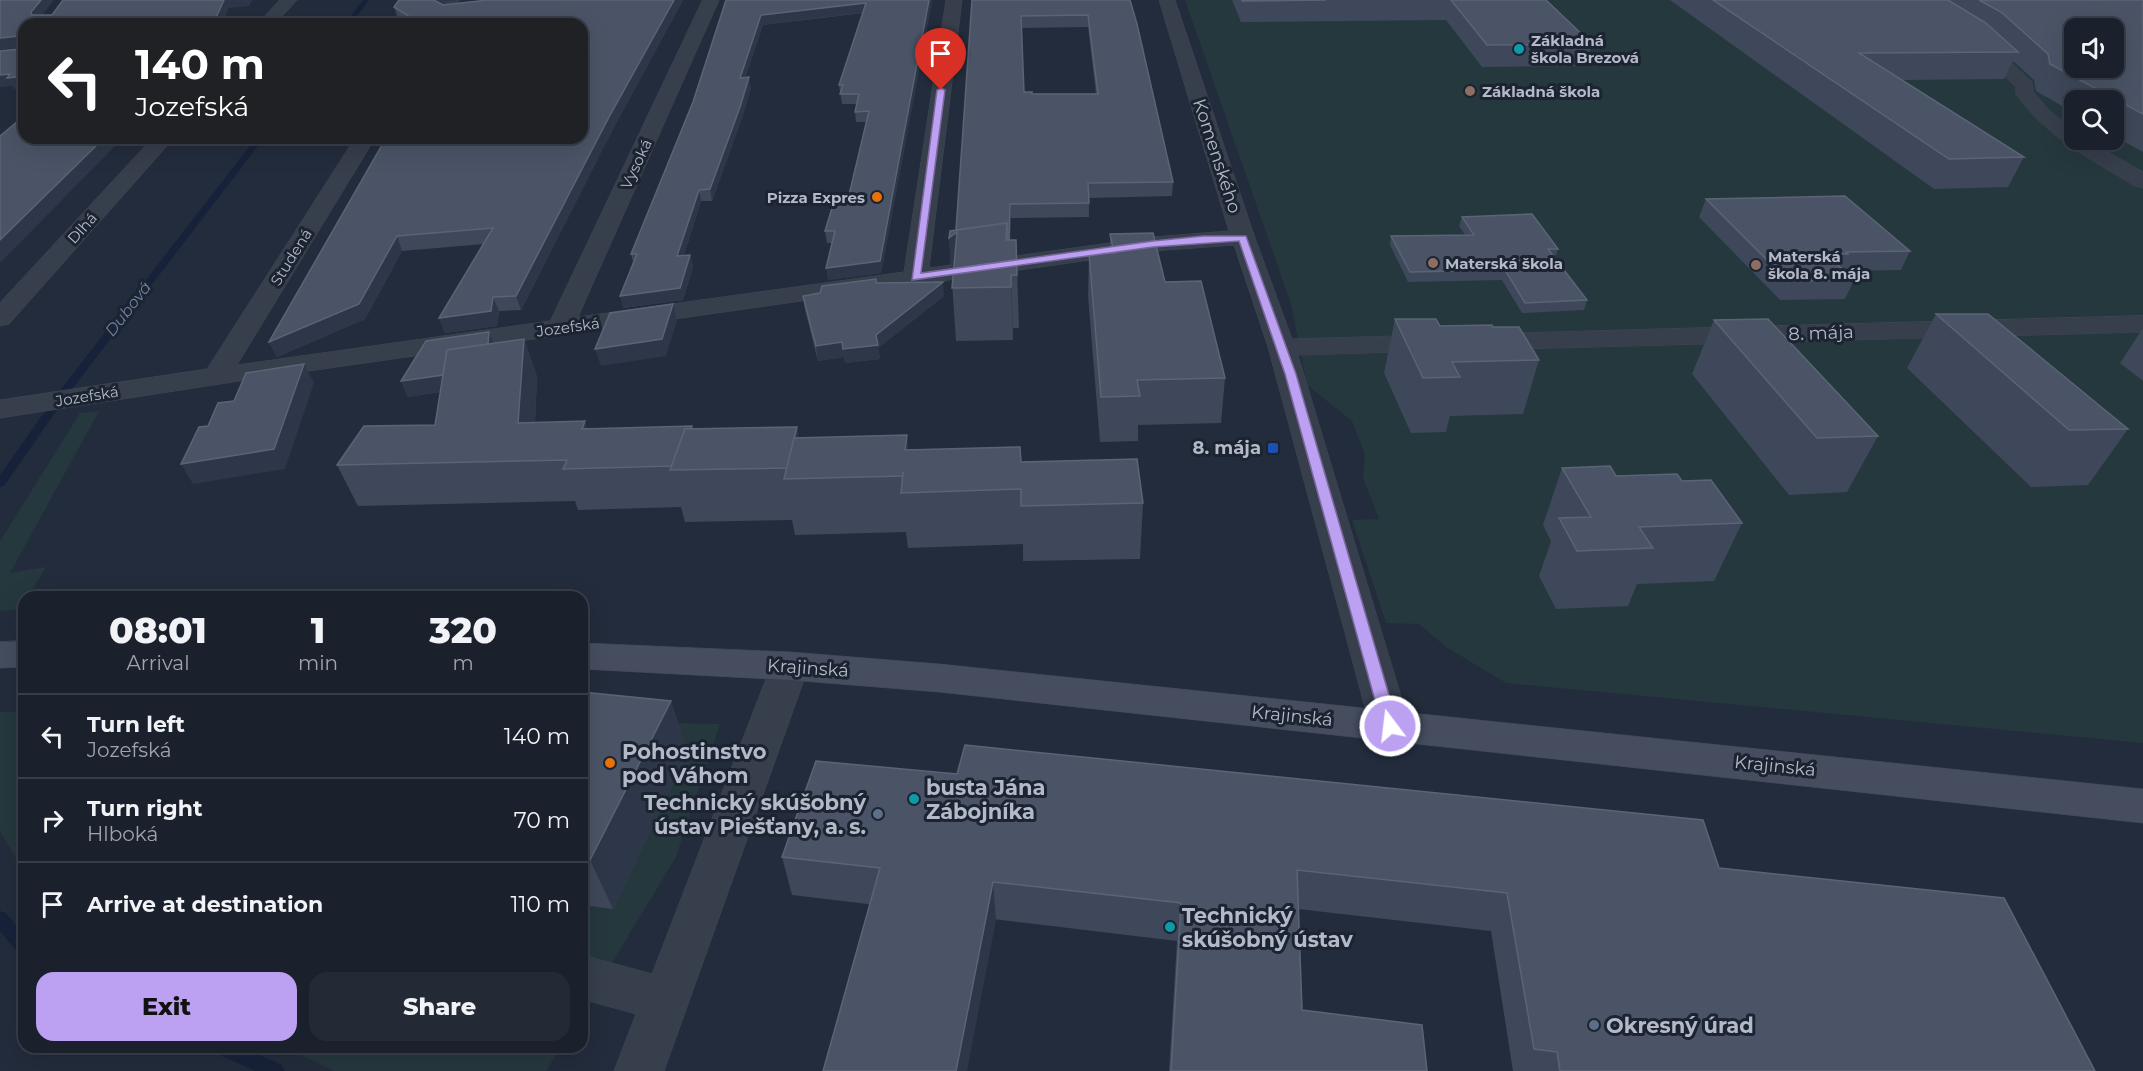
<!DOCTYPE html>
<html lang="en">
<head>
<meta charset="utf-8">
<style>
  :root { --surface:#1a212d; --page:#232935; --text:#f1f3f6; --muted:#9fa3aa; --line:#383e49; --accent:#bca0f2 }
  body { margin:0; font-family:Montserrat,sans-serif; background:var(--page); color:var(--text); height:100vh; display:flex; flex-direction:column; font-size:22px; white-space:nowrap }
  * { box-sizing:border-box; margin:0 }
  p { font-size:20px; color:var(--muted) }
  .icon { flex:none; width:33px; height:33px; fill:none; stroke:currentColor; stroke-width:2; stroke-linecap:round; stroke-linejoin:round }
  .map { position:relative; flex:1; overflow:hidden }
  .details { position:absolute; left:18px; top:591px; width:570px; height:462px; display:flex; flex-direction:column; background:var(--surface); border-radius:18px; box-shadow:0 6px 24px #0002,0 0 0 2px var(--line) }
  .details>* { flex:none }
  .guide { position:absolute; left:18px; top:18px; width:570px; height:126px; border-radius:18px; box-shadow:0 6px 24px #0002,0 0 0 2px var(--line); background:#202124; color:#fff; overflow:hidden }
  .buttons { position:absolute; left:2064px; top:18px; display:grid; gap:12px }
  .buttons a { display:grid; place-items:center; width:60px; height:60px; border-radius:12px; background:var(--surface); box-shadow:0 6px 24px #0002,0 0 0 2px var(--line); font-size:30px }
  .pin { position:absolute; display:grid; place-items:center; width:51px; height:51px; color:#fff; margin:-62px -26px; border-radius:50% 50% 50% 0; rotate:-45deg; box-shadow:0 0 6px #0007 }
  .pin .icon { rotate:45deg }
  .me { position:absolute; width:66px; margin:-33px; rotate:345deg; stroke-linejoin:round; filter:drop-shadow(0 0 4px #0008) }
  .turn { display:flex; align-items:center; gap:21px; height:126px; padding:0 18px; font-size:27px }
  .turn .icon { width:78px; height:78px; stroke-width:2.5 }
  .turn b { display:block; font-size:42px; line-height:51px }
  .eta { display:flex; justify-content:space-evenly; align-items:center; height:102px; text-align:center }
  .eta b { font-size:36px; font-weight:800; line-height:42px }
  .cta { display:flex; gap:12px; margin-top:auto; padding:12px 18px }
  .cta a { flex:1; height:69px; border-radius:18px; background:var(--accent); color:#111; font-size:24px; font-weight:800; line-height:69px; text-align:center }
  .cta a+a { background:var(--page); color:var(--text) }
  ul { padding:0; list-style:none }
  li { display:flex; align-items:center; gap:18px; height:84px; padding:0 18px; border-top:2px solid var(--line) }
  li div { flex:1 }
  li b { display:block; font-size:22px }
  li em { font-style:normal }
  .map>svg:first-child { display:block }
</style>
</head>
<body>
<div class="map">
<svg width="2143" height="1071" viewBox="0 0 2143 1071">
  <rect width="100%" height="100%" fill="#232c3c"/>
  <!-- green -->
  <g fill="#25383d" fill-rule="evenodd">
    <path d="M 1185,0 L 2143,0 L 2143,743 L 1506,683 L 1446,647 L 1419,624 L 1386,623 L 1352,520 L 1379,519 L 1363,478 L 1365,455 L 1352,421 L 1307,385 L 1291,304 ZM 2074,28 L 2114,28 L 2114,68 L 2074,68 ZM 2074,100 L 2114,100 L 2114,140 L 2074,140 Z"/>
    <polygon points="99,411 10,573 46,567 28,597 24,597 20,609 0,611 0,541 80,413"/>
    <polygon points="0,712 24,712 24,871 0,831"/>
    <polygon points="582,721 720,724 676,857 582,1012"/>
    <polygon points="286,1047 561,1047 546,1071 334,1071"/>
  </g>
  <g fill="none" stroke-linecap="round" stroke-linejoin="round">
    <!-- stream -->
    <g fill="#17223a" fill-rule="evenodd">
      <polygon points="363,0 369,0 351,24 345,24"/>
      <polygon points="256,138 264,138 66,397 4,486 0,487 0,475 58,393"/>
      <polygon points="0,911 6,913 24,935 24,956 18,953 0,931"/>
      <polygon points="213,1047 242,1047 282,1065 285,1071 255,1071 216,1053"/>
    </g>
    <defs>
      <g id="street">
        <polygon points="280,0 297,0 275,24 258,24"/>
        <polygon points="443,0 459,0 444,24 428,24"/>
        <polygon points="703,0 719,0 578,317 904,272 946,0 962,0 929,268 1153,237 1229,231 1159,0 1175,0 1255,238 1292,339 1433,335 1443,337 1446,343 1443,349 1433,351 1298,355 1410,726 1404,737 1390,741 1376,737 1370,726 1268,347 1234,245 1153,251 252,379 0,418 0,400 207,369 355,138 375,138 237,365 550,321"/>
        <path d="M 1902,0 L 1921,0 L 1987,39 L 2032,82 L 2034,93 L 2050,111 L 2074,130 L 2074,140 L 2087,140 L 2143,172 L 2143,188 L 2135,186 C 2092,160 2045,136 2016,94 L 2016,87 L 1975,47 Z"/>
        <polygon points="153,138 174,138 9,324 0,326 0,303"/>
        <polygon points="2143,316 2143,332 1482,350 1473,348 1469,342 1473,336 1482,334"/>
        <polygon points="790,652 803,656 809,666 664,1071 614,1071 636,1014 582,999 582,955 652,974 771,666 777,656"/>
      </g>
      <g id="secondary">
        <polygon points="24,641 24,667 0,668 0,642"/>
        <polygon points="582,643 790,652 939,664 2143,789 2143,823 939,692 790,680 582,669"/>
      </g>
    </defs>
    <!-- street casing -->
    <use href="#street" stroke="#404755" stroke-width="1"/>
    <!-- secondary casing -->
    <use href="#secondary" stroke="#404755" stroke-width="1"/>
    <!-- street -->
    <use href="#street" fill="#373e4c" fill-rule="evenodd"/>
    <!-- secondary -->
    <use href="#secondary" fill="#454d5f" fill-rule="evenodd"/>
  </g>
  <!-- wall -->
  <g fill="#3e485a" fill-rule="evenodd">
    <polygon points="399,0 462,0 446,2 442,5 488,0 683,0 613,129 521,310 499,311 497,326 445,333 439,318 484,244 402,251 365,319 277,357 269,342 582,24 406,24 398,19 394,7"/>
    <polygon points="726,0 932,0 881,273 828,280 832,243 827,243 825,231 849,195 866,122 856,122 855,112 857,104 842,104 839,85 863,13 763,25 745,77 751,88 742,118 712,201 701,201 684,255 690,255 693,267 683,300 623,308 633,262 631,254 693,102"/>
    <path d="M 972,0 L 1130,0 L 1173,182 L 1172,196 L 1089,198 L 1089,217 L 1011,218 L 1010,240 L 1016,240 L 1019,328 L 1013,328 L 1013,340 L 956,341 L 949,238 L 956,230 ZM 1088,27 L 1096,94 L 1032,94 L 1024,92 L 1021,28 Z"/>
    <polygon points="1232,0 1546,0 1592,44 1585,66 1482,67 1446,20 1241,22"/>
    <polygon points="1670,0 2143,0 2143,152 2114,136 2114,100 2074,100 2074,113 2036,91 2034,80 2013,61 2004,79 1901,80 2024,157 2008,187 1934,189"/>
    <polygon points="1706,199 1910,251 1901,270 1844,271 1854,280 1845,299 1780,300 1699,217"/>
    <polygon points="1462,217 1558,249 1555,258 1587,300 1584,310 1522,313 1502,280 1408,282 1390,245 1391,236 1465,235 1459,226"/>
    <polygon points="1110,234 1165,282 1225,378 1221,423 1138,425 1138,441 1100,442 1088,296 1089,254 1110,253"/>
    <polygon points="876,279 877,282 944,296 878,348 880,359 845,363 844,357 818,361 805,310 803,296 820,293"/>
    <polygon points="1936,314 2128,429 2088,485 2031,487 1907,368"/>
    <polygon points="1395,319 1440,326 1493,327 1539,360 1523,414 1450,416 1446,432 1411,433 1384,373"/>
    <polygon points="1714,320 1878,436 1847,492 1789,495 1692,374"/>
    <polygon points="2143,328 2143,381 2120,363"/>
    <polygon points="524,339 537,377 535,422 588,429 692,426 693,429 799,438 1021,462 1143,503 1140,559 1023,561 1023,544 908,548 906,532 795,535 792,520 685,522 681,507 578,510 575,501 358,506 337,465 435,425 440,392 408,397 401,381 493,343"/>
    <polygon points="1562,468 1616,476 1682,481 1742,523 1714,581 1637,584 1628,606 1556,609 1539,576 1551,541 1543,525"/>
    <polygon points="582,692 688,751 613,909 582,905"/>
    <polygon points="782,857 1719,868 2095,1071 1513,1071 1491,931 1298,909 1302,1010 1427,1071 1169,1071 1177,941 792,895"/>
  </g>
  <!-- shaded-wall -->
  <g fill="#2e3749">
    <polygon points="41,0 54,0 37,23 32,15 31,12"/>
    <polygon points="224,0 252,0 249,6 229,8 222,24 213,24"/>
    <polygon points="433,0 462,0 446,2 436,10"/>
    <polygon points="674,0 683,0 613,129 521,310 516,296 609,117"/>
    <polygon points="929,0 932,0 881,273 828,280 826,268"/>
    <polygon points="866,3 867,12 763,25 742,88 740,78 761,15"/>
    <polygon points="19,36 24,47 0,50 0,38"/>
    <polygon points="10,74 24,76 24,88 14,89 12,86 0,87 0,75"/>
    <polygon points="749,77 751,88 742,118 712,201 710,189"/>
    <polygon points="104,138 123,138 0,263 0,240"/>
    <polygon points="699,190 701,201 680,268 677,256"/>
    <polygon points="1010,204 1011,218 1008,291 1007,255 953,289 949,238 957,232"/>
    <polygon points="397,236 402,251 365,319 277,357 269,342"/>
    <polygon points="690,255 693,267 683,300 623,308 620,296"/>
    <polygon points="1011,275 1013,328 1013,340 1011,287"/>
    <polygon points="943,282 944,296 878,348 880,359 845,363 843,349 876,335"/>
    <polygon points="493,297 499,311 497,326 445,333 439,318"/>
    <polygon points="673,304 677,321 666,356 601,366 595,349"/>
    <polygon points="489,332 495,347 490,384 408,397 401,381"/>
    <polygon points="524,339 537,377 533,461 518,423"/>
    <polygon points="842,342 844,357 818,361 816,346"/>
    <polygon points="304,364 314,383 285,469 193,484 181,464"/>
    <polygon points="585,421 598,461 595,469 582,429"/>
    <polygon points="797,427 806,479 787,468"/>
    <polygon points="907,435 913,490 905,450"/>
    <polygon points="671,701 688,751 613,909 590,860"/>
    <polygon points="993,882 996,920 967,1071 956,1071"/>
  </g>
  <!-- building -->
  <g fill="#4a5466" stroke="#5b6475" stroke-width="1.5" fill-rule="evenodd">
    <polygon points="0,0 41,0 31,12 32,15 52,15 63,0 224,0 213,24 24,24 24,76 7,78 10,74 0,75 0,51 19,49 19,36 0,38"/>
    <polygon points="399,0 434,0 443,5 488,0 674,0 609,117 516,296 493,297 491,311 439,318 493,228 397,236 359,304 269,342 386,138 582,138 582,24 421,24 394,7"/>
    <polygon points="726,0 929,0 880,261 826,268 835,231 825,231 836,195 849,195 869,111 855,112 859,94 840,94 843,85 839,85 866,3 761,15 740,78 749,77 740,107 710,189 699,190 677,256 690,255 680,288 620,296 637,254 631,254 693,102"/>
    <path d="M 972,0 L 1130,0 L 1137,24 L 1173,182 L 1088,183 L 1089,203 L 1010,204 L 1009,240 L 1007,240 L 1007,223 L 956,230 ZM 1088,15 L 1098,94 L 1032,94 L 1032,92 L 1024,92 L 1021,16 Z"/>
    <polygon points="1242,0 1326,0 1242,1"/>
    <polygon points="1451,0 1546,0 1592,44 1487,45"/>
    <polygon points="1713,0 1948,0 1986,23 2018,52 1859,53 2024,157 1949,159"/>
    <path d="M 1979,0 L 2143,0 L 2143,114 L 2050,64 L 2048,54 L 2001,12 ZM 2074,28 L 2114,28 L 2114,68 L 2074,68 Z"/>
    <polygon points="24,116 24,138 104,138 0,240 0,136"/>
    <polygon points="1845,196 1910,251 1846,252 1848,254 1826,254 1854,280 1788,281 1706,199"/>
    <polygon points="1532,214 1558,249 1548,249 1587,300 1525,303 1505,270 1410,272 1391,236 1474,235 1462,217"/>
    <polygon points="1007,223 1006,240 1016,240 1017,275 1011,275 1011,287 952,288 957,232 949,238 950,231"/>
    <polygon points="1153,233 1165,282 1201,281 1225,378 1137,380 1140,396 1101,397 1089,254 1114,253 1110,234"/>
    <polygon points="876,279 876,283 943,282 876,335 878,345 843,349 842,342 816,346 803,296 820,293 822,286"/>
    <polygon points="673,304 662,339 595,349 610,313"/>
    <polygon points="1936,314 1988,314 2128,429 2069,430"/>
    <polygon points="1395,319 1436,319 1440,326 1492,325 1493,327 1519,327 1539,360 1452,362 1460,377 1423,378"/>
    <polygon points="1768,319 1878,436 1817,438 1714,320"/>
    <polygon points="489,332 488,344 447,350 443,375 401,381 426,341"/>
    <polygon points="524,339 518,423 585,421 582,429 692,426 691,429 685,429 672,466 563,469 567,460 337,465 364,426 435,425 447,350"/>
    <polygon points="304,364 274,449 181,464 199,427 208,426 218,403 234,401 246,373"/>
    <polygon points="797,427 787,468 670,470 685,429"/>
    <polygon points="907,435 905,450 1020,447 1021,462 1137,459 1143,503 1021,506 1021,489 901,493 903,472 903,476 784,479 794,438"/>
    <polygon points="1610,466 1616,476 1677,474 1682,481 1711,480 1742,523 1639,527 1653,548 1577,551 1559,518 1591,517 1562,468"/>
    <polygon points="582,692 671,701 590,860 582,859"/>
    <polygon points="965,745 1703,820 1719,868 2004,898 2095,1071 1560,1071 1557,1052 1534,1049 1507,893 1297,870 1302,1010 1422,1025 1427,1071 1171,1071 1181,903 993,882 956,1071 823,1071 880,868 782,857 816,761 957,774"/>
  </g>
  <!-- route -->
  <polygon fill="#bca0f2" stroke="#7a689d" stroke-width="1.5" points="941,88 945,90 921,273 1153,241 1203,236 1246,236 1296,374 1398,726 1395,731 1390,733 1384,731 1382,726 1285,374 1239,241 1153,247 912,280 937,90"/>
  <!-- markers -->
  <g fill="#0f9aa8" stroke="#1c2331" stroke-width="2">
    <circle cx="1519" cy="49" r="6"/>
    <circle cx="914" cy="799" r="6"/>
    <circle cx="1170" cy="927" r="6"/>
  </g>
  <g fill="#8d6e63" stroke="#1c2331" stroke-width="2">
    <circle cx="1470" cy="91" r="6"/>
    <circle cx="1433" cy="263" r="6"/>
    <circle cx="1756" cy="265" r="6"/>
  </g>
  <g fill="#e8710a" stroke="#1c2331" stroke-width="2">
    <circle cx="877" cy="197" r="6"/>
    <circle cx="610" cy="763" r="6"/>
  </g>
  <rect fill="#1a4fb4" stroke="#1c2331" stroke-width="2" x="1267" y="442" width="12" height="12" rx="3"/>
  <g fill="#5c6f8a" stroke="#1c2331" stroke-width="2">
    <circle cx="878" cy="814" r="6"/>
    <circle cx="1594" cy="1025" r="6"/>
  </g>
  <g text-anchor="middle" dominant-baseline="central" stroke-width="6" stroke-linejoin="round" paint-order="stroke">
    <!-- far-poi labels -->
    <g font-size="15" font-weight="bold" fill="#b3b9c8" stroke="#1c2331" text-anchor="start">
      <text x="1531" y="40">Základná<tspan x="1531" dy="17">škola Brezová</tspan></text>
      <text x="1482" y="91">Základná škola</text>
      <text x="865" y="197" text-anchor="end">Pizza Expres</text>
      <text x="1768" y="256">Materská<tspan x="1768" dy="17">škola 8. mája</tspan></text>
      <text x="1445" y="263">Materská škola</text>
    </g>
    <!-- far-street labels -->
    <g font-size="15" fill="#b3b9c8" stroke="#1c2331">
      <text transform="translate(636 164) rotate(-65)">Vysoká</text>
      <text transform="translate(82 228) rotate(-48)">Dlhá</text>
      <text transform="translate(291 257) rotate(-58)">Studená</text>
      <text transform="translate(568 327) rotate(-8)">Jozefská</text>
      <text transform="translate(87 396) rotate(-9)">Jozefská</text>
    </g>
    <!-- far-water labels -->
    <g font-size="16" font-style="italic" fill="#6c80a6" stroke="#1c2331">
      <text transform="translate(128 309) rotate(-52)">Dubová</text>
    </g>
    <!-- street labels -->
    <g font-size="18" fill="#b3b9c8" stroke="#1c2331">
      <text transform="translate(1217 156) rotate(72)">Komenského</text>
      <text transform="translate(1821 333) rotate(-2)">8. mája</text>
      <text transform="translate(808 668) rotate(4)">Krajinská</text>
      <text transform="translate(1292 716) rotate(6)">Krajinská</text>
      <text transform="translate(1775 766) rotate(6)">Krajinská</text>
    </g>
    <!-- poi labels -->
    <g font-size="18" font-weight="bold" fill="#b3b9c8" stroke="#1c2331" text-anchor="end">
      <text x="1261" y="448">8. mája</text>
    </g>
    <!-- near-poi labels -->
    <g font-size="21" font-weight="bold" fill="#b3b9c8" stroke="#1c2331" text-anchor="start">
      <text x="622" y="751">Pohostinstvo<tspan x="622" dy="24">pod Váhom</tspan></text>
      <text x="926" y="787">busta Jána<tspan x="926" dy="24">Zábojníka</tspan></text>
      <text x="866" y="802" text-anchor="end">Technický skúšobný<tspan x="866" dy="24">ústav Piešťany, a. s.</tspan></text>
      <text x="1182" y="915">Technický<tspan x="1182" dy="24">skúšobný ústav</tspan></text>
      <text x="1606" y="1025">Okresný úrad</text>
    </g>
  </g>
</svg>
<div class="buttons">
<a><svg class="icon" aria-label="sound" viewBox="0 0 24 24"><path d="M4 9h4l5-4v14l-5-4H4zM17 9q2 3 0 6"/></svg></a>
<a><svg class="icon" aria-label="search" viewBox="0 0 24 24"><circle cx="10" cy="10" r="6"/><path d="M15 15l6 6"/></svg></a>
</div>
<div class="pin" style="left:941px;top:90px;background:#d93025"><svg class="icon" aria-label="arrive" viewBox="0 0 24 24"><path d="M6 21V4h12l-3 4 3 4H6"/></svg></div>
<svg class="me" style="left:1390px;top:726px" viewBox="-20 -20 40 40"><circle r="17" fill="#bca0f2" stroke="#fff" stroke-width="3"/><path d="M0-11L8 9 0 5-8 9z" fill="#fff"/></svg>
<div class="guide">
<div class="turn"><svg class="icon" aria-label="left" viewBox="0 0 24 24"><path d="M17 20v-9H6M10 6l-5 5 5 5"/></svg><div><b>140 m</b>Jozefská</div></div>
</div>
<section class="details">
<div class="eta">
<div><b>08:01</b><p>Arrival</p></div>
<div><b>1</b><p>min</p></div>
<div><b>320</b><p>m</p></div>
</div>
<ul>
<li><svg class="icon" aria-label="left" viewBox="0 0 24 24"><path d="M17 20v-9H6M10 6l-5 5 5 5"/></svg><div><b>Turn left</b><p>Jozefská</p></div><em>140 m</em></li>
<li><svg class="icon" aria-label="right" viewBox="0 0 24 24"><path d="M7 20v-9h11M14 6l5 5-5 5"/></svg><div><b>Turn right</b><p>Hlboká</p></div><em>70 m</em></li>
<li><svg class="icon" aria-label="arrive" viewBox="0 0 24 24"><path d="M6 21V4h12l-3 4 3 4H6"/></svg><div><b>Arrive at destination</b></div><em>110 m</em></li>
</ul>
<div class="cta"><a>Exit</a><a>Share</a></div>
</section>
</div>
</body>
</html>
